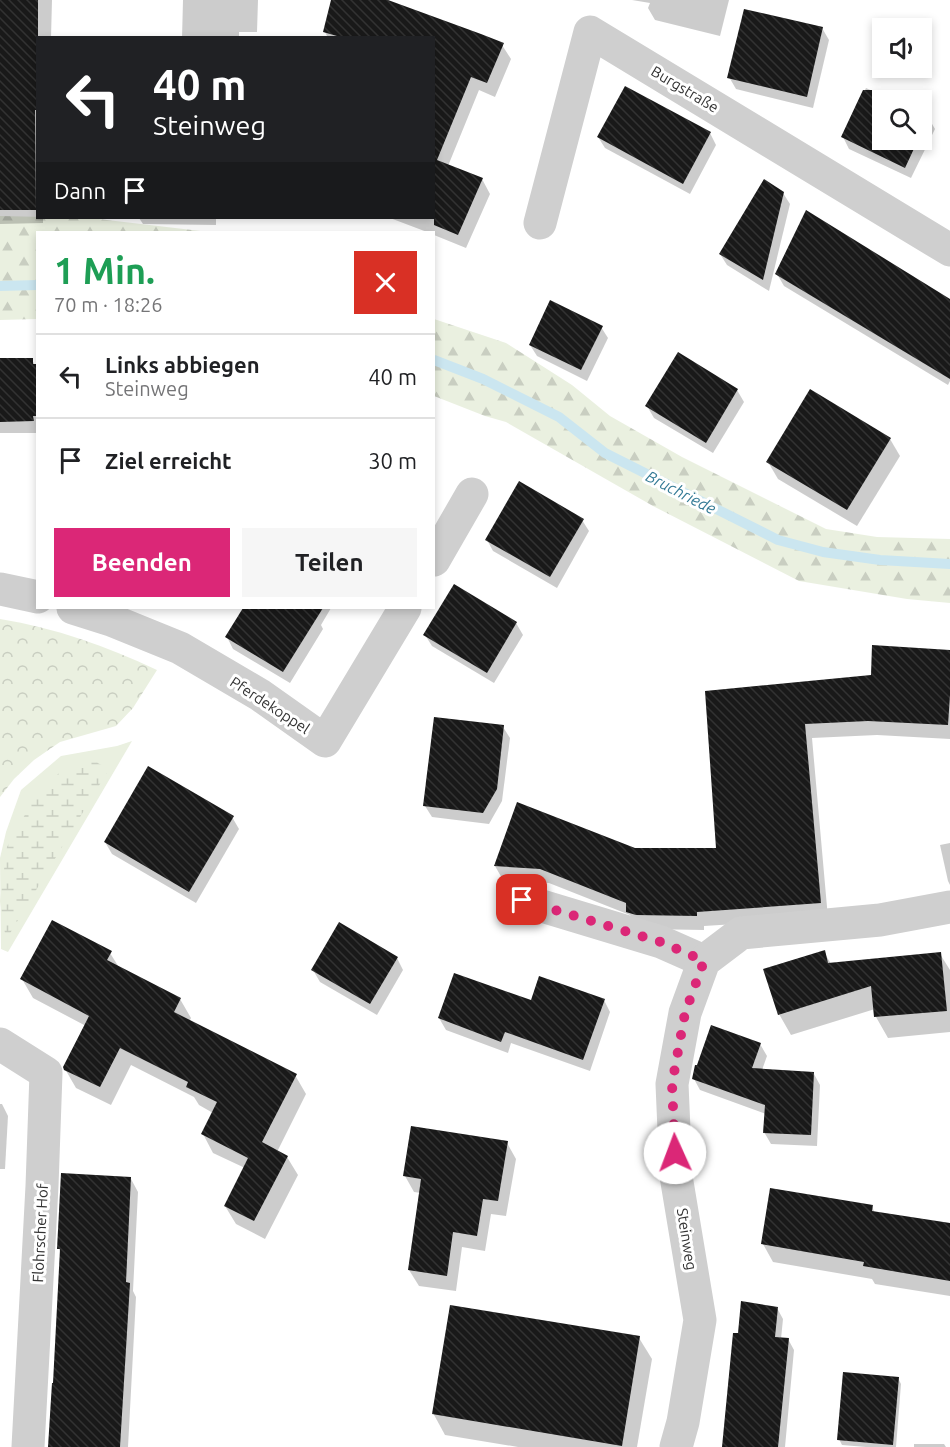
<!DOCTYPE html>
<html lang="de">
<head>
<meta charset="utf-8">
<style>
  :root { --surface:#fff; --page:#f6f6f6; --text:#202124; --muted:#757577; --line:#e0e0e0; --accent:#db2777 }
  body { margin:0; font-family:Ubuntu,sans-serif; background:var(--page); color:var(--text); height:100vh; display:flex; flex-direction:column; font-size:22px; white-space:nowrap }
  * { box-sizing:border-box; margin:0 }
  p { font-size:20px; color:var(--muted) }
  .icon { flex:none; width:33px; height:33px; fill:none; stroke:currentColor; stroke-width:2; stroke-linecap:round; stroke-linejoin:round }
  .map { position:relative; flex:1; overflow:hidden }
  .sheet { position:absolute; left:36px; top:231px; width:399px; height:378px; display:flex; flex-direction:column; background:var(--surface); border-radius:0px; box-shadow:0 3px 9px #0003 }
  .sheet>* { flex:none }
  .guide { position:absolute; left:36px; top:36px; width:399px; height:183px; border-radius:0px; box-shadow:0 3px 9px #0003; background:#202124; color:#fff; overflow:hidden }
  .fabs { position:absolute; left:872px; top:18px; display:grid; gap:12px }
  .fabs a { display:grid; place-items:center; width:60px; height:60px; border-radius:0px; background:var(--surface); box-shadow:0 3px 9px #0003; font-size:30px }
  .pin { position:absolute; display:grid; place-items:center; width:51px; height:51px; color:#fff; margin:-26px; border-radius:12px; box-shadow:0 3px 9px #0006 }
  .me { position:absolute; width:66px; margin:-33px; rotate:358deg; stroke-linejoin:round; filter:drop-shadow(0 0 4px #0008) }
  .turn { display:flex; align-items:center; gap:21px; height:126px; padding:0 18px; font-size:27px }
  .turn .icon { width:78px; height:78px; stroke-width:2.5 }
  .turn b { display:block; font-size:42px; line-height:51px }
  .then { display:flex; align-items:center; height:57px; padding:0 18px; background:#0003; gap:12px; font-size:22px }
  .round { display:grid; place-items:center; flex:none; width:63px; height:63px; border-radius:0px; background:var(--page) }
  .head { display:flex; align-items:center; justify-content:space-between; height:102px; padding:0 18px }
  h1 { font-size:36px; font-weight:700; line-height:45px; color:#1e9e55 }
  .action { display:flex; gap:12px; margin-top:auto; padding:12px 18px }
  .action a { flex:1; height:69px; border-radius:0px; background:var(--accent); color:#fff; font-size:24px; font-weight:700; line-height:69px; text-align:center }
  .action a+a { background:var(--page); color:var(--text) }
  ul { padding:0; list-style:none }
  li { display:flex; align-items:center; gap:18px; height:84px; padding:0 18px; border-top:2px solid var(--line) }
  li div { flex:1 }
  li b { display:block; font-size:22px }
  li em { font-style:normal }
  .map>svg:first-child { display:block }
</style>
</head>
<body>
<div class="map">
<svg width="950" height="1447" viewBox="0 0 950 1447">
  <defs>
    <pattern id="forest-firs" width="22" height="20" patternUnits="userSpaceOnUse" patternTransform="scale(1.5)"><rect width="22" height="20" fill="#eaf0e0"/><path d="M5 1l3.5 6h-7zM16 11l3.5 6h-7z" fill="#c9cec1"/></pattern>
    <pattern id="wetland-marsh" width="20" height="14" patternUnits="userSpaceOnUse" patternTransform="scale(1.5)"><rect width="20" height="14" fill="#eaf0e0"/><path d="M1 5h8M5 5V1M11 12h8M15 12V8" fill="none" stroke="#c9cec1"/></pattern>
    <pattern id="park-crowns" width="20" height="18" patternUnits="userSpaceOnUse" patternTransform="scale(1.5)"><rect width="20" height="18" fill="#eaf0e0"/><path d="M2 6a3 3 0 1 1 6 0M12 15a3 3 0 1 1 6 0" fill="none" stroke="#c9cec1"/></pattern>
    <pattern id="building-back-hatch" width="6" height="6" patternUnits="userSpaceOnUse" patternTransform="scale(1.5)"><rect width="6" height="6" fill="#191919"/><path d="M-1 5l2 2M0 0l6 6M5-1l2 2" fill="none" stroke="#323232"/></pattern>
  </defs>
  <rect width="100%" height="100%" fill="#fff"/>
  <!-- grass -->
  <polygon fill="#eaf0e0" points="132,741 8,952 1,949 0,858 6,832 21,790 61,756 117,746"/>
  <!-- forest -->
  <g fill="url(#forest-firs)">
    <polygon points="0,216 90,218 209,232 38,232 37,319 0,320"/>
    <polygon points="434,319 506,343 572,385 610,416 682,457 826,529 877,537 950,539 950,603 907,599 799,581 653,506 506,422 485,416 434,396"/>
  </g>
  <!-- wetland -->
  <polygon fill="url(#wetland-marsh)" points="94,761 109,769 6,940 0,901 7,847 32,802 59,773"/>
  <!-- park -->
  <path fill="url(#park-crowns)" d="M 0,619 C 56,628 106,646 157,670 L 133,708 L 116,726 L 60,742 L 34,760 L 14,779 L 0,797 Z"/>
  <!-- shadow -->
  <g fill="#0003">
    <polygon points="0,0 52,0 51,38 38,38 38,218 43,218 43,223 0,224"/>
    <polygon points="183,0 258,0 257,32 239,32 239,38 182,38"/>
    <polygon points="332,0 388,0 390,2 502,45 511,59 495,97 479,90 448,166 482,179 490,194 466,248 434,235 434,232 427,232 390,218 434,218 434,38 328,38 325,32"/>
    <polygon points="632,0 729,0 720,36 655,20 648,8 650,3"/>
    <polygon points="822,28 829,40 813,108 736,89 729,77"/>
    <polygon points="866,88 893,100 882,100 882,140 921,140 921,114 928,117 935,129 911,178 849,149 843,137"/>
    <polygon points="710,133 716,145 690,194 605,148 598,137"/>
    <polygon points="783,193 790,204 769,291 727,265 720,254"/>
    <polygon points="139,218 216,218 216,225 143,224"/>
    <polygon points="777,274 950,300 950,381 948,385 784,286"/>
    <polygon points="601,327 608,338 587,381 537,356 530,345"/>
    <polygon points="0,360 32,360 35,365 38,365 38,433 0,433"/>
    <polygon points="737,390 744,402 713,453 654,418 647,406"/>
    <polygon points="890,439 900,456 857,526 778,479 768,462"/>
    <polygon points="582,520 589,531 557,588 493,551 487,540"/>
    <polygon points="454,586 516,623 523,635 494,683 432,646 425,635"/>
    <polygon points="245,608 331,608 321,625 323,629 290,683 233,649 227,637"/>
    <polygon points="950,651 950,739 877,735 812,738 828,918 704,926 704,930 645,929 636,926 630,915 549,883 503,880 495,866 635,849 718,850 707,692 872,676"/>
    <polygon points="503,727 510,738 502,801 489,824 432,817 425,806"/>
    <polygon points="232,817 239,829 196,903 112,854 105,842"/>
    <polygon points="950,843 950,885 948,881 940,845"/>
    <polygon points="824,952 831,964 940,954 950,970 950,1032 888,1038 876,1017 875,1009 791,1035 779,1014"/>
    <polygon points="110,953 120,969 180,999 191,1018 189,1022 295,1075 306,1094 277,1152 287,1157 298,1175 265,1239 236,1224 225,1206 245,1168 213,1153 203,1134 213,1113 199,1105 194,1097 131,1065 111,1105 76,1088 65,1069 86,1026 33,998 22,979"/>
    <polygon points="397,958 403,970 377,1015 320,982 313,970"/>
    <polygon points="604,1000 610,1012 590,1071 511,1043 508,1053 446,1030 439,1018 531,1002"/>
    <polygon points="760,1044 767,1056 762,1070 814,1074 820,1085 817,1146 771,1144 764,1132 766,1114 700,1090 694,1079 698,1066"/>
    <polygon points="0,1104 2,1104 8,1116 5,1169 0,1169"/>
    <polygon points="507,1143 516,1159 506,1216 491,1214 485,1251 462,1247 456,1291 419,1286 409,1270 421,1193 414,1192 405,1176"/>
    <polygon points="131,1179 138,1192 133,1291 136,1297 128,1447 50,1447 61,1253 59,1249"/>
    <polygon points="872,1207 875,1213 950,1225 950,1296 875,1284 872,1279 773,1262 763,1244"/>
    <polygon points="777,1308 783,1319 781,1339 788,1339 794,1350 785,1447 724,1447 739,1335"/>
    <polygon points="639,1338 652,1359 637,1447 518,1447 445,1435 433,1413"/>
    <polygon points="898,1378 901,1384 896,1447 866,1447 842,1445 839,1439"/>
    <polygon points="914,1444 944,1444 946,1447 914,1447"/>
  </g>
  <g fill="none" stroke-linecap="round" stroke-linejoin="round">
    <!-- stream -->
    <g stroke="#cbe6f0" stroke-width="10">
      <polyline points="0,286 38,285"/>
      <polyline points="434,360 483,379 559,417 605,453 778,540 823,552 880,560 950,564"/>
    </g>
  </g>
  <!-- building -->
  <g fill="url(#building-back-hatch)">
    <polygon points="0,0 38,0 38,110 35,110 36,210 0,210"/>
    <polygon points="331,0 388,0 481,34 504,43 487,83 471,77 437,160 483,178 458,235 434,225 434,38 344,38 323,32"/>
    <polygon points="744,9 823,27 807,97 727,78"/>
    <polygon points="625,86 711,132 683,184 597,137"/>
    <polygon points="863,90 875,90 897,100 882,100 882,140 918,140 905,168 841,137"/>
    <polygon points="921,112 929,116 921,133"/>
    <polygon points="764,179 784,192 763,280 719,254"/>
    <polygon points="806,210 950,299 950,379 775,274"/>
    <polygon points="550,300 603,326 581,370 529,345"/>
    <polygon points="678,352 738,389 706,443 645,406"/>
    <polygon points="0,358 33,358 33,364 38,364 38,416 33,416 34,421 0,422"/>
    <polygon points="810,389 891,438 847,510 766,462"/>
    <polygon points="519,481 584,519 550,577 485,540"/>
    <polygon points="454,584 517,622 487,673 423,635"/>
    <polygon points="243,608 323,608 283,672 225,637"/>
    <polygon points="872,645 950,650 950,695 948,725 868,721 805,724 821,903 697,912 697,916 636,915 626,912 626,903 540,869 494,866 517,802 635,848 716,848 705,691 871,675"/>
    <polygon points="434,717 504,725 497,789 483,813 423,806"/>
    <polygon points="148,766 234,816 189,892 104,842"/>
    <polygon points="52,920 112,951 107,960 181,998 174,1012 297,1074 262,1142 288,1156 254,1221 224,1206 248,1158 201,1134 217,1102 186,1087 188,1082 120,1048 100,1087 64,1070 63,1067 89,1016 20,979"/>
    <polygon points="339,922 398,957 370,1004 311,970"/>
    <polygon points="825,950 828,963 941,952 947,1011 874,1017 871,986 778,1015 763,969"/>
    <polygon points="454,973 531,1000 539,976 605,999 583,1060 505,1032 501,1042 438,1018"/>
    <polygon points="711,1025 761,1043 752,1068 814,1072 811,1135 763,1133 765,1105 692,1079 695,1065 697,1065"/>
    <polygon points="411,1126 508,1141 498,1201 483,1199 477,1236 453,1232 447,1276 408,1270 421,1179 403,1176"/>
    <polygon points="61,1173 131,1177 126,1282 130,1283 120,1447 48,1447 52,1383 53,1383 60,1249 57,1249"/>
    <polygon points="770,1188 873,1205 872,1211 950,1223 950,1281 863,1266 864,1262 761,1244"/>
    <polygon points="741,1301 778,1307 775,1337 789,1338 778,1447 722,1447 733,1333 738,1333"/>
    <polygon points="450,1305 640,1336 622,1446 432,1414"/>
    <polygon points="843,1372 899,1377 893,1445 837,1440"/>
  </g>
  <g fill="none" stroke-linecap="round" stroke-linejoin="round">
    <!-- street -->
    <g stroke="#cfcfcf" stroke-width="33">
      <polyline points="540,223 590,32 950,250"/>
      <polyline points="434,560 472,494"/>
      <polyline points="0,589 38,597"/>
      <polyline points="73,608 111,620 180,648 260,695 325,741 405,608"/>
      <polyline points="522,900 661,942 704,961"/>
      <polyline points="0,1044 46,1073 42,1186 28,1447"/>
      <polyline points="676,1447 683,1422 700,1320 676,1176 672,1084 685,1013 704,961 741,933 880,920 950,907"/>
    </g>
  </g>
  <g fill="none" stroke-linecap="round" stroke-linejoin="round">
    <!-- route -->
    <polyline stroke="#db2777" stroke-width="10" stroke-dasharray="0 18" points="522,900 661,942 704,961 685,1013 672,1084 675,1153"/>
  </g>
  <g text-anchor="middle" dominant-baseline="central" stroke-width="6" stroke-linejoin="round" paint-order="stroke">
    <!-- street labels -->
    <g font-size="15" fill="#323232" stroke="#fff">
      <text transform="translate(685 89) rotate(31)">Burgstraße</text>
      <text transform="translate(270 705) rotate(33)">Pferdekoppel</text>
      <text transform="translate(40 1233) rotate(-87)">Flohrscher Hof</text>
      <text transform="translate(687 1239) rotate(81)">Steinweg</text>
    </g>
    <!-- water labels -->
    <g font-size="16" font-style="italic" fill="#357b96" stroke="#fff">
      <text transform="translate(681 492) rotate(27)">Bruchriede</text>
    </g>
  </g>
</svg>
<div class="fabs">
<a><svg class="icon" aria-label="sound" viewBox="0 0 24 24"><path d="M4 9h4l5-4v14l-5-4H4zM17 9q2 3 0 6"/></svg></a>
<a><svg class="icon" aria-label="search" viewBox="0 0 24 24"><circle cx="10" cy="10" r="6"/><path d="M15 15l6 6"/></svg></a>
</div>
<div class="pin" style="left:522px;top:900px;background:#d93025"><svg class="icon" aria-label="arrive" viewBox="0 0 24 24"><path d="M6 21V4h12l-3 4 3 4H6"/></svg></div>
<svg class="me" style="left:675px;top:1153px" viewBox="-20 -20 40 40"><circle r="19" fill="#fff"/><path d="M0-13L10 11 0 6-10 11z" fill="#db2777"/></svg>
<div class="guide">
<div class="turn"><svg class="icon" aria-label="left" viewBox="0 0 24 24"><path d="M17 20v-9H6M10 6l-5 5 5 5"/></svg><div><b>40 m</b>Steinweg</div></div>
<div class="then">Dann<svg class="icon" aria-label="arrive" viewBox="0 0 24 24"><path d="M6 21V4h12l-3 4 3 4H6"/></svg></div>
</div>
<section class="sheet">
<div class="head"><div><h1>1 Min.</h1><p>70 m · 18:26</p></div><a class="round" style="background:#d93025;color:#fff"><svg class="icon" aria-label="close" viewBox="0 0 24 24"><path d="M6 6l12 12M18 6L6 18"/></svg></a></div>
<ul>
<li><svg class="icon" aria-label="left" viewBox="0 0 24 24"><path d="M17 20v-9H6M10 6l-5 5 5 5"/></svg><div><b>Links abbiegen</b><p>Steinweg</p></div><em>40 m</em></li>
<li><svg class="icon" aria-label="arrive" viewBox="0 0 24 24"><path d="M6 21V4h12l-3 4 3 4H6"/></svg><div><b>Ziel erreicht</b></div><em>30 m</em></li>
</ul>
<div class="action"><a>Beenden</a><a>Teilen</a></div>
</section>
</div>
</body>
</html>
